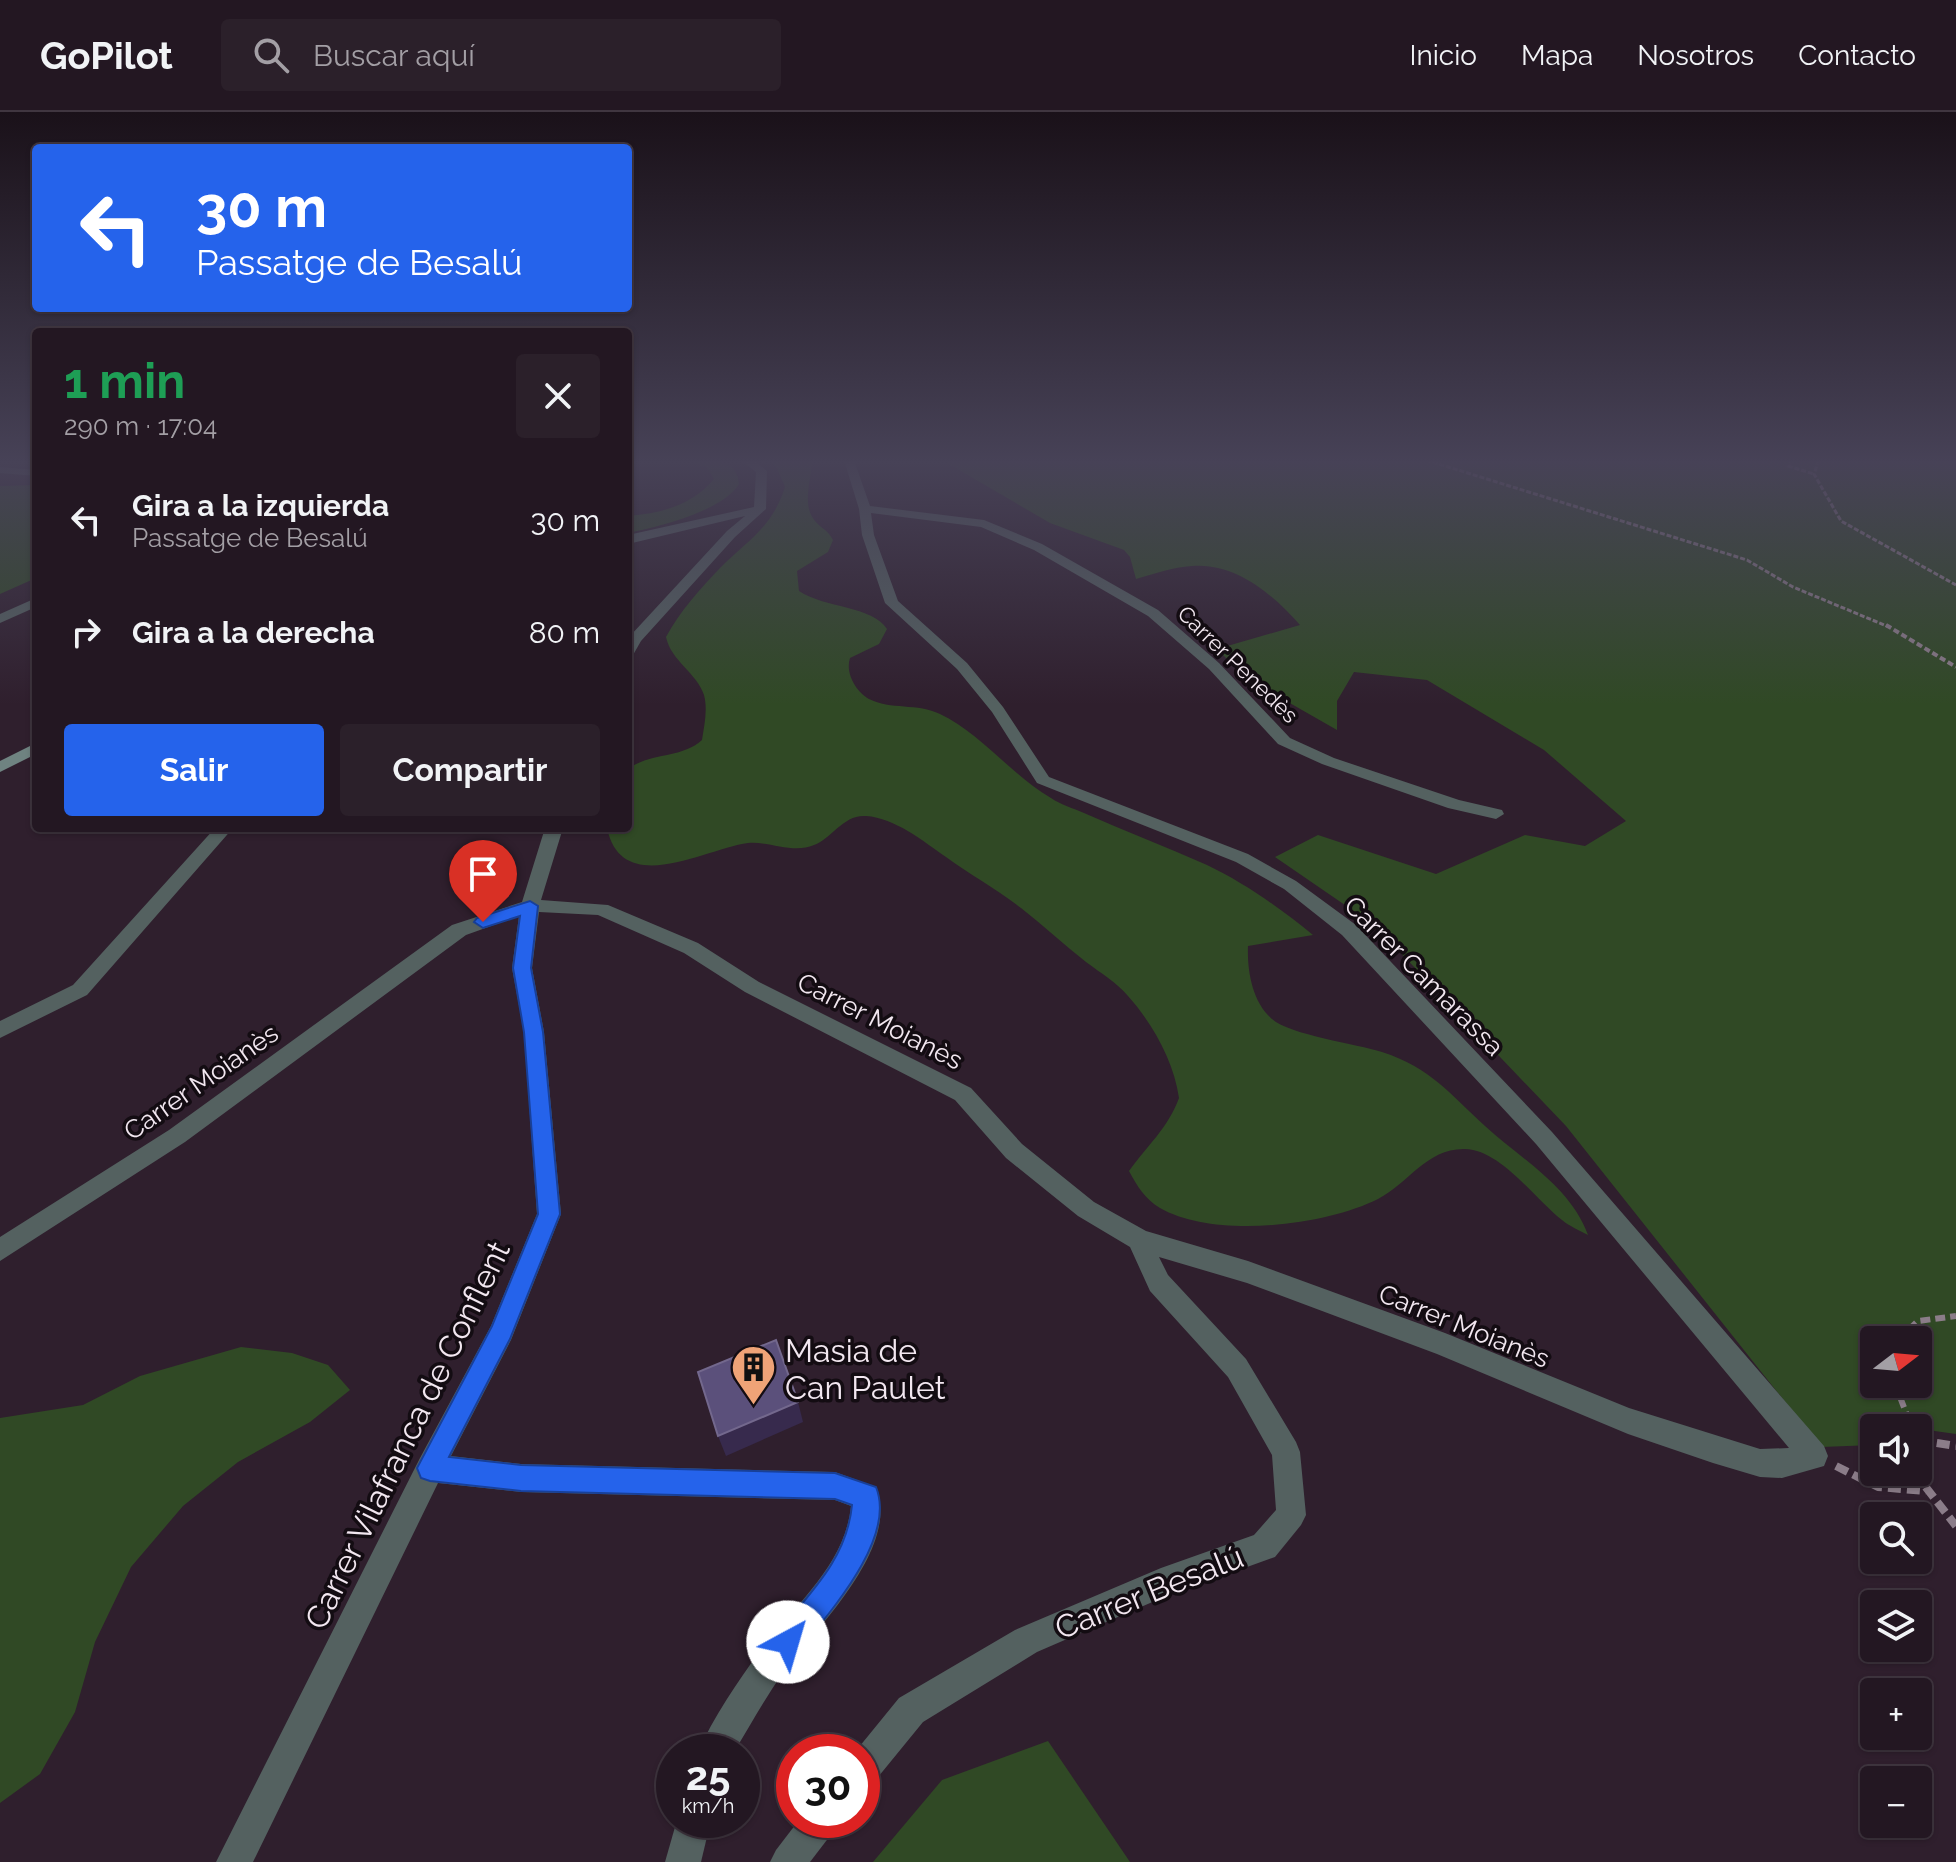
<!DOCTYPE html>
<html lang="es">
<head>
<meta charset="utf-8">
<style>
  :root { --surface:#231722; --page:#2b202a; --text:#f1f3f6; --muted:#a39fa5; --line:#403640; --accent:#2563eb }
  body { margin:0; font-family:Raleway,sans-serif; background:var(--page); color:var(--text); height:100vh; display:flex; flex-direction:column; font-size:30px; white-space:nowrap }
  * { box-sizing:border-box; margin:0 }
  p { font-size:26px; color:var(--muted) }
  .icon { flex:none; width:44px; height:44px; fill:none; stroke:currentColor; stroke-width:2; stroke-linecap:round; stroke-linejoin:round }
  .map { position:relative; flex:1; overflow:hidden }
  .drawer { position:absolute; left:32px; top:216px; width:600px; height:504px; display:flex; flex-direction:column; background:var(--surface); border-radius:8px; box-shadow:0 2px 6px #0004,0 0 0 2px var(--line) }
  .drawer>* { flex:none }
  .hud { position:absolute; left:32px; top:32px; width:600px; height:168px; border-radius:8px; box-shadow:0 2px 6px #0004,0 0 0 2px var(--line); background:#2563eb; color:#fff; overflow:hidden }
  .needle { width:52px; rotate:74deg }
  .tools { position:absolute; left:1860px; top:1214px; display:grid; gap:16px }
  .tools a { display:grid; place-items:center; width:72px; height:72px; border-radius:8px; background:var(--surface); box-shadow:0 2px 6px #0004,0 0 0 2px var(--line); font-size:40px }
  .speed { position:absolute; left:656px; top:1622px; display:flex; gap:16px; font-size:40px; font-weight:700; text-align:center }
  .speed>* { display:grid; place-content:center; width:104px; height:104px; border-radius:50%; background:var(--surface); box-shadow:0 2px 6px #0004,0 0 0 2px var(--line); line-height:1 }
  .speed small { font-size:20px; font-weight:400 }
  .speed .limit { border:12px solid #d22; background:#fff; color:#111 }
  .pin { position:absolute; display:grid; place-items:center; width:68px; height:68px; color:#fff; margin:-82px -34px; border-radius:50% 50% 50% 0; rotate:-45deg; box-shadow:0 0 8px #0007 }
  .pin .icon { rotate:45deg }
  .me { position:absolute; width:88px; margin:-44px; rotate:39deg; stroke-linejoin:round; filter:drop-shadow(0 0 6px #0008) }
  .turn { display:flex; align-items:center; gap:28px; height:168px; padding:0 32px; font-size:36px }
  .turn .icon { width:104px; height:104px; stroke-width:2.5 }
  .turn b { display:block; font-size:56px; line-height:68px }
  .round { display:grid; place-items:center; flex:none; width:84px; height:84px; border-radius:8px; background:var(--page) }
  .summary { display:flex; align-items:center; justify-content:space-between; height:136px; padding:0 32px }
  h1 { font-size:48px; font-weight:700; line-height:60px; color:#1e9e55 }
  .primary-button { display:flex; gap:16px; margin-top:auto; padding:16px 32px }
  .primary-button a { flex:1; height:92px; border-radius:8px; background:var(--accent); color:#fff; font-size:32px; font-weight:700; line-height:92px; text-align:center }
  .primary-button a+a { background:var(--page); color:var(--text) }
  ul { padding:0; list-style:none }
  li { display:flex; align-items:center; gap:24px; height:112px; padding:0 32px }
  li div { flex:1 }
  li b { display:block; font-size:30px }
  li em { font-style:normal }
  header { display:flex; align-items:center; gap:48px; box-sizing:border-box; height:112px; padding:0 40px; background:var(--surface); border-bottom:2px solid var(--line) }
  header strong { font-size:38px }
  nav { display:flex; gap:44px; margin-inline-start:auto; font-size:28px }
  .search { width:560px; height:72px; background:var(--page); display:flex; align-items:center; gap:20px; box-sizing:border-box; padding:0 28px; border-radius:8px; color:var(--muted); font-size:30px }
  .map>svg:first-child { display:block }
</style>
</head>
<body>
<header>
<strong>GoPilot</strong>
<div class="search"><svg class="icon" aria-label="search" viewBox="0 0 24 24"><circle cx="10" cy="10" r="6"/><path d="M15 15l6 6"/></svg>Buscar aquí</div>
<nav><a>Inicio</a><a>Mapa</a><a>Nosotros</a><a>Contacto</a></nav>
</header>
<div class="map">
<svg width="1956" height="1750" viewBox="0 0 1956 1750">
  <rect width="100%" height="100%" fill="#2f1f2d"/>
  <!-- green -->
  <g fill="#304925" fill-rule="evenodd">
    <path d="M 685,348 C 707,348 737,343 739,372 C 723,399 658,415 628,421 L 628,404 C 662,401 691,394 714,367 L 707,355 Z"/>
    <path d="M 766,348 L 812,348 C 812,366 801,393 815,409 C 822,417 828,418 833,428 L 828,440 L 797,459 L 799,479 C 824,496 873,494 887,517 L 879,532 L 850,546 C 845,561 856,580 869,587 C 890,598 918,591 940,602 C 982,622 1011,663 1051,686 C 1061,693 1073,696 1084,701 C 1125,719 1166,735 1207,753 C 1245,771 1281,797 1313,823 L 1248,834 C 1247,858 1252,890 1272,907 C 1290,923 1357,932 1382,940 C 1431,956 1450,982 1485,1014 C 1522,1048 1570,1074 1588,1123 C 1579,1118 1569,1114 1562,1108 C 1535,1087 1501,1038 1465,1037 C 1427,1036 1409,1071 1378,1087 C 1324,1114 1214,1127 1160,1096 C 1145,1087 1137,1074 1129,1059 C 1147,1034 1168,1016 1179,986 C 1174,950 1153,912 1128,884 C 1116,870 1102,862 1086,850 C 1064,833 1043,813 1021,796 C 997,777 970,763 946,745 C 923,729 895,706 866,704 C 844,702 832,726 814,733 C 793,742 770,729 748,731 C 707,736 622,787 607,716 L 628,716 L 628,657 C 651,640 681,647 702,628 C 704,614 708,598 704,583 C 697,561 671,549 666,525 C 680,499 700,477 720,456 C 748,428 772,416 785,375 L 776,354 Z"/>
    <path d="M 942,348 L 1956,348 L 1956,1322 L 1899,1314 L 1874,1316 L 1874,1333 L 1821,1335 L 1566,1014 L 1374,813 L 1275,745 L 1318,723 L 1436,762 L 1525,723 L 1585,734 L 1626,709 L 1544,638 L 1427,568 L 1354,560 L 1337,589 L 1337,618 L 1246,566 L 1217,537 L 1300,513 C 1274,483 1235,450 1192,454 C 1173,455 1154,462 1136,467 L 1130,445 L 1124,438 L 1050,411 ZM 1874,1228 L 1918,1228 L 1918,1272 L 1874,1272 Z"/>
    <polygon points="36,373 36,466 0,482 0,374"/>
    <polygon points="241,1235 292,1241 328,1253 350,1278 310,1310 238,1350 183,1394 131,1455 95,1530 75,1600 40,1662 0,1691 0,1306 83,1293 140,1264"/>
    <polygon points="1048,1629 1130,1750 873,1750 942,1668"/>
  </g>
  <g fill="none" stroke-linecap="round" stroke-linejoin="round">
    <!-- path-far3 -->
    <g stroke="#8b7d89" stroke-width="3" stroke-dasharray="5 2" stroke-linecap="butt">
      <polyline points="1426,348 1747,448 1793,475 1889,515"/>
      <polyline points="1792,348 1788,354 1814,362"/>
      <polyline points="1819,348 1814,362 1841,409 1956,473"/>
    </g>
    <!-- path-far2 -->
    <polyline stroke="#8b7d89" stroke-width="4" stroke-dasharray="6 3" stroke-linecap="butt" points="1886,513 1956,555"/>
    <!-- path-far1 -->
    <g stroke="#8b7d89" stroke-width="6" stroke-dasharray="10 5" stroke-linecap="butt">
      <polyline points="1898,1228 1918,1209 1956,1204"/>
      <polyline points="1895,1272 1912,1316"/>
    </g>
    <!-- path -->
    <g stroke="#8b7d89" stroke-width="8" stroke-dasharray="13 6" stroke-linecap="butt">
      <polyline points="1918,1328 1956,1334"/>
      <polyline points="1836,1354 1878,1375 1926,1379"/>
      <polyline points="1914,1360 1956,1414"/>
    </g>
    <!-- street -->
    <g fill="#546160" fill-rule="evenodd">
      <polygon points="741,348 754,348 767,359 766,397 735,425 641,529 633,543 628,544 630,524 727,419 745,404 628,432 628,423 754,395 756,360"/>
      <path d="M 844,348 L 854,348 L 870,394 L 984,408 L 1042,432 L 1158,498 L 1219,551 L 1290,626 L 1334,646 L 1459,688 L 1502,698 L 1504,702 L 1496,707 L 1448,696 L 1322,652 L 1278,632 L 1209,557 L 1148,504 L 1034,438 L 981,415 L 871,401 L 874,423 L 898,489 L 967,551 L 1003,595 L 1049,665 L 1248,742 L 1296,769 L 1356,813 L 1552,1020 L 1824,1334 L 1828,1344 L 1824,1354 L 1782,1366 L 1760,1365 L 1713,1351 L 1628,1322 L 1437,1242 L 1247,1171 L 1159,1145 L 1168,1163 L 1246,1247 L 1296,1330 L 1300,1340 L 1306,1403 L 1301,1413 L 1275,1445 L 1164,1485 L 1037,1540 L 923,1610 L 874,1670 L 862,1675 L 862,1640 L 855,1640 L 899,1586 L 1015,1518 L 1161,1456 L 1254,1423 L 1276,1398 L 1272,1343 L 1228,1265 L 1150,1179 L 1130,1135 L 1078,1104 L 1006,1046 L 955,988 L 745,880 L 684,841 L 598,803 L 539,800 L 532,856 L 544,920 L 561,1102 L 511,1228 L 451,1344 L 521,1352 L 835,1360 L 876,1375 C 901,1436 816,1516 783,1561 C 765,1586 750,1614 734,1640 L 698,1640 C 713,1606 738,1569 760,1539 C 794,1493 845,1454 851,1394 L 835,1388 L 521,1380 L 438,1371 L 253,1750 L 216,1750 L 420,1346 L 491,1214 L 537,1102 L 524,920 L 512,856 L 519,804 L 466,823 L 185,1030 L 0,1149 L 0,1125 L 169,1018 L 452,813 L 522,790 L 545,716 L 563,716 L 541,788 L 608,793 L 698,831 L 759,870 L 971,976 L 1022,1032 L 1094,1090 L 1146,1119 L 1248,1149 L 1445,1221 L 1629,1296 L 1760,1337 L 1789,1336 L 1536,1032 L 1342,823 L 1284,777 L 1236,750 L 1037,671 L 992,600 L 957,557 L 885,491 L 862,423 L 859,397 Z"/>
      <polygon points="0,355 36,358 36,364 0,361"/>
      <polygon points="36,486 36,495 0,511 0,502"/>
      <polygon points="215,716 233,716 87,883 0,926 0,909 73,873"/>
      <polygon points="677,1708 711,1708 701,1750 665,1750"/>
      <polygon points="799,1708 838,1708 833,1720 810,1750 770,1750 776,1738"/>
    </g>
    <!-- secondary -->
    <polygon fill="#6f8381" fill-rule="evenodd" points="36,631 36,642 0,660 0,649"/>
  </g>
  <!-- shaded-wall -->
  <polygon fill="#372a4d" points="798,1290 803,1310 726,1344 718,1324"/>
  <!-- building -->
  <polygon fill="#5b507b" stroke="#73688d" stroke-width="2" points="776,1228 798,1290 718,1324 698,1260"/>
  <!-- sky -->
  <linearGradient id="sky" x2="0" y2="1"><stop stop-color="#1a1119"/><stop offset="0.59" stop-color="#474257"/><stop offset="1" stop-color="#474257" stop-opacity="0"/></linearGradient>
  <rect width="1956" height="593" fill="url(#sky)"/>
  <!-- route -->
  <path fill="#2563eb" stroke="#184099" stroke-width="2" d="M 530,789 L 538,794 L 531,856 L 543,920 L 560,1102 L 510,1227 L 449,1345 L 521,1353 L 835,1361 L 876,1375 C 897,1427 828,1502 798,1540 L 788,1545 L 778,1540 L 774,1530 L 778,1520 C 811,1480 847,1446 852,1393 L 835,1387 L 521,1379 L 430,1369 L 421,1366 L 417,1356 L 492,1214 L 538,1102 L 524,920 L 513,856 L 520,804 L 483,816 L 474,810 L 477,806 Z"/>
  <!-- icons -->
  <defs>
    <symbol id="building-pin" viewBox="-11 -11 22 30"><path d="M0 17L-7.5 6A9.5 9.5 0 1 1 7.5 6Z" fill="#efa377" stroke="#130c12"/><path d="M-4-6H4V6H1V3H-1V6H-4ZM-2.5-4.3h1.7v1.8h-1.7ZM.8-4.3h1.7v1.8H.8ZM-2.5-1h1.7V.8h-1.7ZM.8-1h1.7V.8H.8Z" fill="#111"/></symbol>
  </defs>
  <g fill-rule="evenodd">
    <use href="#building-pin" x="728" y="1230" width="51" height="69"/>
  </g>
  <g text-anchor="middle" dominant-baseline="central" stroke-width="7" stroke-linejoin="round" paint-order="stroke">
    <!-- far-street labels -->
    <g font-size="22" fill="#f2e7f0" stroke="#130c12">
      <text transform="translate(1238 552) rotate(44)">Carrer Penedès</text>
    </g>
    <!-- street labels -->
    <g font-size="26" fill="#f2e7f0" stroke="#130c12">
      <text transform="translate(1424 864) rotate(45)">Carrer Camarassa</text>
      <text transform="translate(880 909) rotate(27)">Carrer Moianès</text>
      <text transform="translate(201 970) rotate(-35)">Carrer Moianès</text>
      <text transform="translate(1464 1214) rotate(22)">Carrer Moianès</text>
    </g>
    <!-- near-poi labels -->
    <g font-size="32" fill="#f2e7f0" stroke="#130c12" text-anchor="start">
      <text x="785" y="1238">Masia de<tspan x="785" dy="37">Can Paulet</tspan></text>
    </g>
    <!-- near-street labels -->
    <g font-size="32" fill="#f2e7f0" stroke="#130c12">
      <text transform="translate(407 1323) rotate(-64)">Carrer Vilafranca de Conflent</text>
      <text transform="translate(1149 1480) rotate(-22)">Carrer Besalú</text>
    </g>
  </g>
</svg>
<div class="tools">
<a><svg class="needle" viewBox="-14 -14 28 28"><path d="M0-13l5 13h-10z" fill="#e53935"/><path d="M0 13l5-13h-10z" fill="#a39fa5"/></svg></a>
<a><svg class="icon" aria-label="sound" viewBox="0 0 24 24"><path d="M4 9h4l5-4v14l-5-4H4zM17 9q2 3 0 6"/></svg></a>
<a><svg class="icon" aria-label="search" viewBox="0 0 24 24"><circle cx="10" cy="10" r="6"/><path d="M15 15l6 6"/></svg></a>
<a><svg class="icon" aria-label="layers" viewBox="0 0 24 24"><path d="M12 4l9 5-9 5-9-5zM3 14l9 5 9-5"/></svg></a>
<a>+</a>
<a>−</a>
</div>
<div class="speed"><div>25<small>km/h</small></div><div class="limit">30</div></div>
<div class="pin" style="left:483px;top:810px;background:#d93025"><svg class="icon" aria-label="arrive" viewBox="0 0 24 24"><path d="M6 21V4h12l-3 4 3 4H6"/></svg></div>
<svg class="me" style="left:788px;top:1530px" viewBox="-20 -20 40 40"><circle r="19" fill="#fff"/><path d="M0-13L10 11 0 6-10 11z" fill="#2563eb"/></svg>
<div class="hud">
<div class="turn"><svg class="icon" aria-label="left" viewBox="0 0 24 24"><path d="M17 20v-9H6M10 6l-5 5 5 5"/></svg><div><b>30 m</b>Passatge de Besalú</div></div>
</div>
<section class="drawer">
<div class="summary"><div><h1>1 min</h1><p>290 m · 17:04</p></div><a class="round"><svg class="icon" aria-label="close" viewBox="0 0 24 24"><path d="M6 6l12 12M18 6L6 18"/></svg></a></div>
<ul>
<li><svg class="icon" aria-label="left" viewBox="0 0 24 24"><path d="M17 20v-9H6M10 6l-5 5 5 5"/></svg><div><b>Gira a la izquierda</b><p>Passatge de Besalú</p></div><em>30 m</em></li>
<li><svg class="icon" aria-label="right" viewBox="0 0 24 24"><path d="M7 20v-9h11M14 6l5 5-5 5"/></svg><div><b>Gira a la derecha</b></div><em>80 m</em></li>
</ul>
<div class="primary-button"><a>Salir</a><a>Compartir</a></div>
</section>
</div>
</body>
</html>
